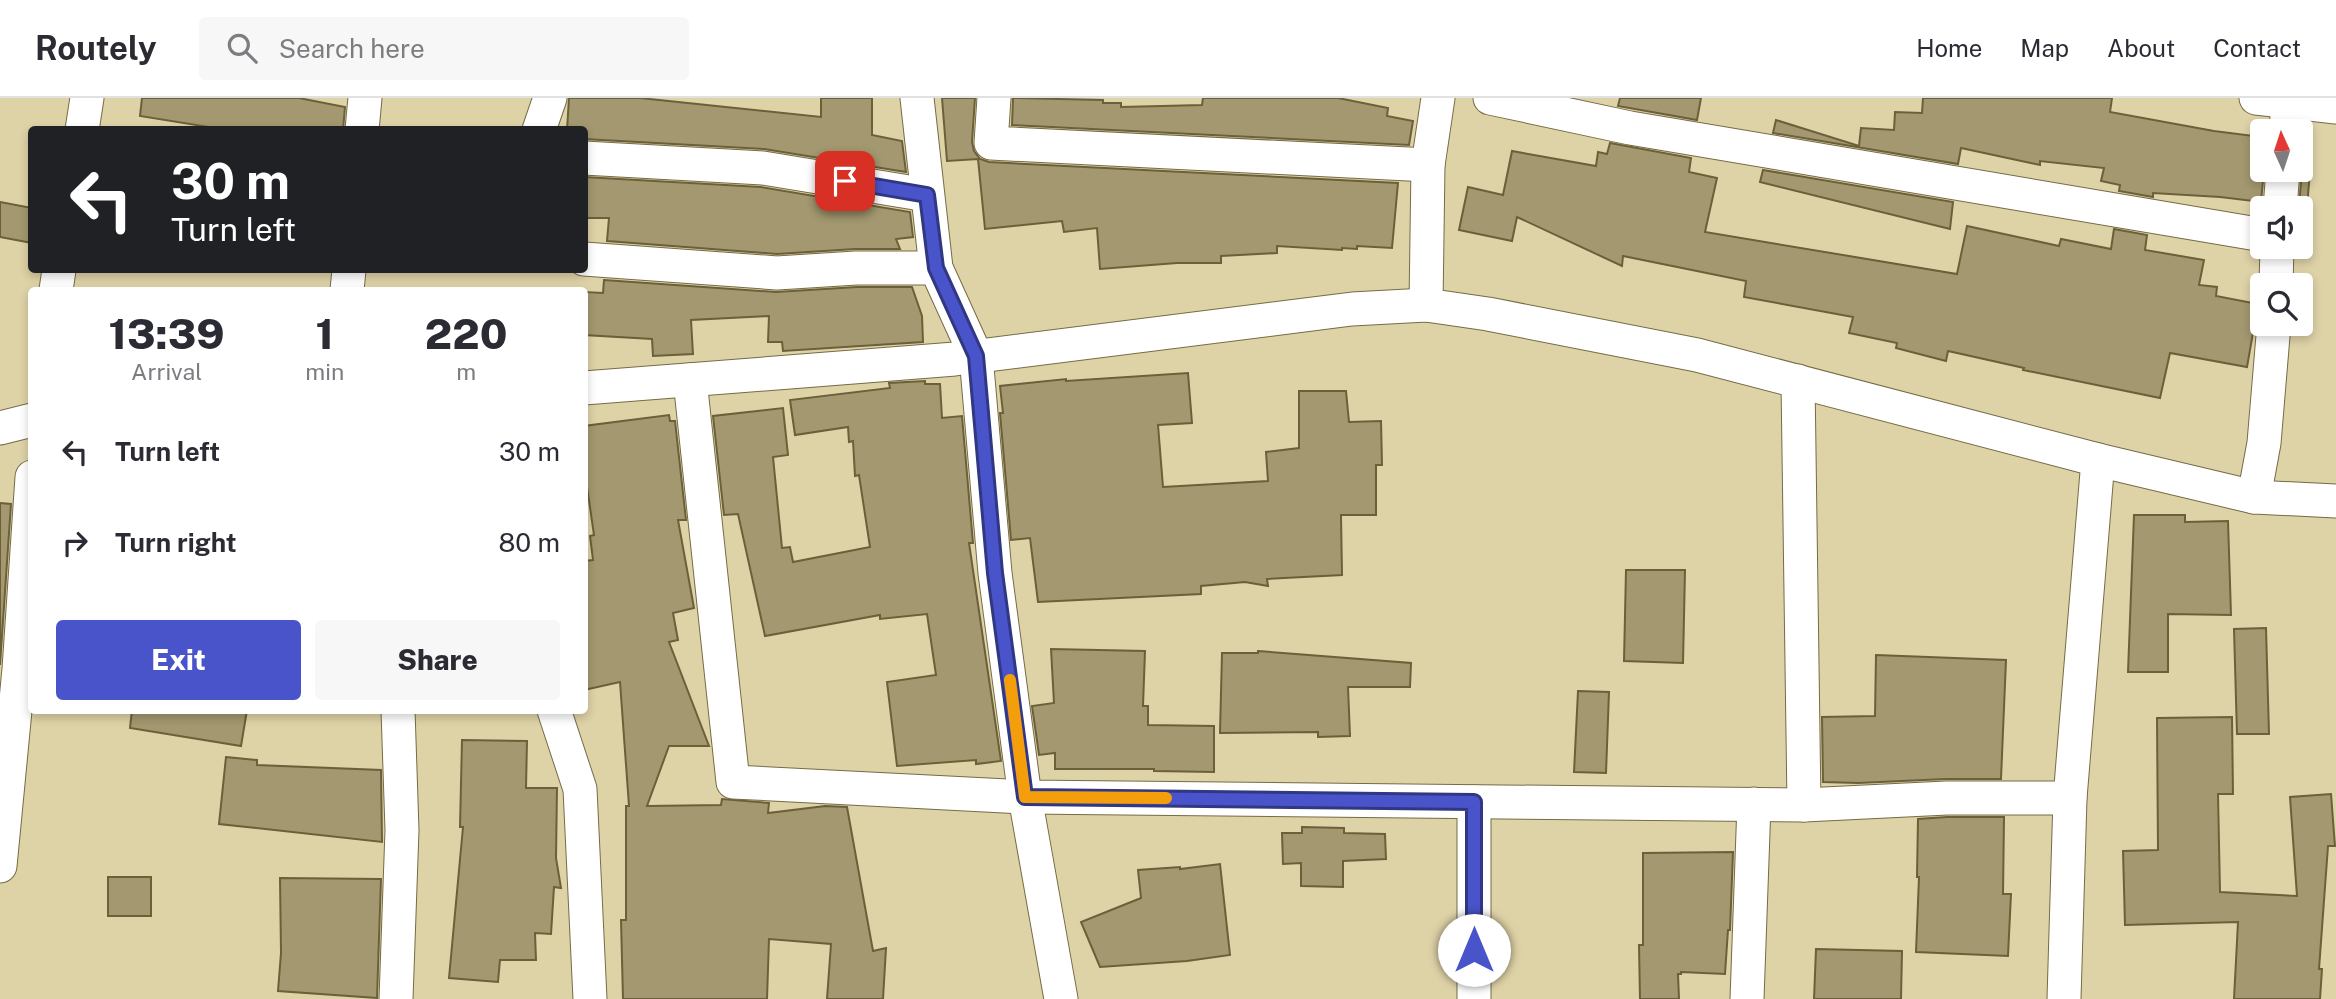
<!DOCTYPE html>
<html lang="en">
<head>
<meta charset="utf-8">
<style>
  :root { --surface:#fff; --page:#f7f7f7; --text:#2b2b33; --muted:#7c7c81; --line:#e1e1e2; --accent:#4a54ca }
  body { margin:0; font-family:"Public Sans",sans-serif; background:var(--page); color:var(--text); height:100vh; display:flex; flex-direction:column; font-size:26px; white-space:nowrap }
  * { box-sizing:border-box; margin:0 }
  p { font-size:23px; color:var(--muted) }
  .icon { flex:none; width:38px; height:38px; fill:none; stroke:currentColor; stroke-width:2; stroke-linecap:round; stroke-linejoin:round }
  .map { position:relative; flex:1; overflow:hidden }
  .details { position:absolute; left:28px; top:189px; width:560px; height:427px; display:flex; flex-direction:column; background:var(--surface); border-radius:7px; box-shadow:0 4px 10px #0003 }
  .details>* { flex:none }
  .hud { position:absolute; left:28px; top:28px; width:560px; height:147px; border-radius:7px; box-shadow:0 4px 10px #0003; background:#202124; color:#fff; overflow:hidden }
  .needle { width:46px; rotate:357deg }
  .fabs { position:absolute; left:2250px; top:21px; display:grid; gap:14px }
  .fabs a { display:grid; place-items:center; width:63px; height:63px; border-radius:7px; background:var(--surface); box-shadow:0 4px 10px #0003; font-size:35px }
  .pin { position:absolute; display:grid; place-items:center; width:60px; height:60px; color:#fff; margin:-30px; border-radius:14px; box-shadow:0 4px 10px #0006 }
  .me { position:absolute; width:77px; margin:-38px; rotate:0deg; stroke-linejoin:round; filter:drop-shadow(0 0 5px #0008) }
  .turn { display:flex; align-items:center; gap:24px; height:147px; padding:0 28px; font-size:32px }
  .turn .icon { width:91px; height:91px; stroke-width:2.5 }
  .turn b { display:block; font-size:49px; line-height:60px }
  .eta { display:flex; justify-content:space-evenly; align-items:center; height:119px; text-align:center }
  .eta b { font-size:42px; font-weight:800; line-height:49px }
  .cta { display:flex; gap:14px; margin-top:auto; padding:14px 28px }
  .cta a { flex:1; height:80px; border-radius:7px; background:var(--accent); color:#fff; font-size:28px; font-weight:800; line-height:80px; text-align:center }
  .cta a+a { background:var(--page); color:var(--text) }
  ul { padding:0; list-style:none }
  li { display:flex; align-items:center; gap:21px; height:91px; padding:0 28px }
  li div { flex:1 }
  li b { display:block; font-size:26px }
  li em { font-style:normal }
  header { display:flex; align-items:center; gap:42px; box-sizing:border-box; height:98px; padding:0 35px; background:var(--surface); border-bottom:2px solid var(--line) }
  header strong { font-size:33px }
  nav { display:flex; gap:38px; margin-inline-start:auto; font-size:24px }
  .search { width:490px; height:63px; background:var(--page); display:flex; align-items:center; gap:18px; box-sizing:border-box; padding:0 24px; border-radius:7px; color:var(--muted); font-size:26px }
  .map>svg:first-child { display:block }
</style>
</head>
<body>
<header>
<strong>Routely</strong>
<div class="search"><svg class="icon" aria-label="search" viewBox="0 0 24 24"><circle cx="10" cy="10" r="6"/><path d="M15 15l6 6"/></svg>Search here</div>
<nav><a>Home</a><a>Map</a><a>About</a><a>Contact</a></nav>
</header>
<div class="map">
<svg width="2336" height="901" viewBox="0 0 2336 901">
  <rect width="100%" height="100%" fill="#ded2a7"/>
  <!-- building -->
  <g fill="#a3986f" stroke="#6b603a" stroke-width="2">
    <polygon points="142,0 299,0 345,9 343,32 227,32 140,18"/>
    <polygon points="569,0 640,0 821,19 821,0 872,0 872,37 902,43 906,74 764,51 584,41 584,32 567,32"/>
    <polygon points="942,0 975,0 972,44 974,53 980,61 989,64 1398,85 1392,150 1357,148 1357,151 1342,150 1342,152 1277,148 1277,155 1221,158 1221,165 1177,165 1100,171 1097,130 1064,134 1062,123 985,131 978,61 947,63"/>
    <polygon points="1013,0 1103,2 1103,5 1121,5 1121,9 1202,7 1203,0 1338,0 1388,10 1387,18 1413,23 1409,47 1012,27"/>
    <polygon points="1620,0 1701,0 1697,22 1618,8"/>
    <polygon points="1923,0 2112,0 2110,14 2214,33 2262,39 2258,66 2263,66 2264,72 2261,104 2220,99 2153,95 2153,99 2119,93 2120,87 2101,83 2104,70 2040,63 2040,67 1961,50 1958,66 1773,35 1776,22 1859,48 1861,30 1894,32 1895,14 1922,15"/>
    <polygon points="1610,45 1691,60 1689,74 1717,80 1705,134 1957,176 1967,128 2059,148 2061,141 2111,151 2114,131 2147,137 2145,152 2204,162 2199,187 2217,189 2216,198 2258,206 2247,269 2170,255 2160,300 2023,272 2024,270 1948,253 1946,263 1896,250 1897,245 1849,235 1853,219 1744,199 1746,183 1623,158 1622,168 1517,119 1512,143 1459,132 1468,89 1503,97 1512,53 1596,68 1598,54 1607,56"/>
    <polygon points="2302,71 2310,72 2307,110 2299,109"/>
    <polygon points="1763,72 1953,104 1950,131 1760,84"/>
    <polygon points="584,79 761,89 910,114 913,139 896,141 900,151 855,151 777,156 607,143 609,120 584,120"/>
    <polygon points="0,104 32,110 32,145 0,139"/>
    <polygon points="604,182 776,194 857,189 912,189 922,218 923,244 783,253 782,244 768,244 769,218 691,222 693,256 653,258 652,241 584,237 584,194 603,195"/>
    <polygon points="1188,275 1192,325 1158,327 1163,389 1268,383 1266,354 1299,350 1299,293 1346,293 1349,324 1381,323 1382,367 1376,367 1376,417 1341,417 1342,477 1267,481 1268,488 1245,484 1201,488 1201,496 1038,504 1030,440 1011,442 1000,315 1003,315 1000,288 1066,281 1066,283"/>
    <polygon points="925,283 925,286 940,286 942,320 962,318 973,445 969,445 1001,663 976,666 976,662 897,668 887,584 936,577 927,516 880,521 880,517 765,538 738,416 724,417 713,318 783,310 788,357 773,359 782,450 790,449 793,464 870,449 859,377 855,378 853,343 849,344 848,329 795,337 790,302 890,290 889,285"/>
    <polygon points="669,317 670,323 675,323 686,422 678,422 694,510 673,515 678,542 669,544 709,648 669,648 647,708 721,707 722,701 769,705 768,715 825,708 847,709 873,853 886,850 883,901 827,901 831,846 769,841 767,901 623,901 621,822 626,822 626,708 629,708 620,584 584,592 584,463 593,462 590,438 594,437 584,368 584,328"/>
    <polygon points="0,405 11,406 0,567"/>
    <polygon points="2134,417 2185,417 2185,424 2228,423 2231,517 2168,516 2168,574 2128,574"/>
    <polygon points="1626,472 1685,472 1683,565 1624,563"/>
    <polygon points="2266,530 2269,636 2237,636 2234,531"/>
    <polygon points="1051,551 1145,553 1143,608 1148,608 1148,627 1214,628 1214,674 1154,673 1154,671 1055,671 1055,655 1039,657 1032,608 1054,605"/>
    <polygon points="1258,553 1411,565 1410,589 1348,589 1350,638 1318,639 1318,634 1220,635 1222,555 1258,555"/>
    <polygon points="1876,557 2006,562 2001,681 1946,681 1858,685 1823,684 1822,619 1875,618"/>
    <polygon points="1578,593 1609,594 1606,675 1574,674"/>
    <polygon points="132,612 247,612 241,648 130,630"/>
    <polygon points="2232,619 2233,696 2218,696 2220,794 2297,798 2290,699 2331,696 2335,748 2328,748 2319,871 2322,871 2320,901 2234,901 2238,824 2125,827 2123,753 2158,752 2157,620"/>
    <polygon points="462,642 527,643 526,690 557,690 556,760 561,790 554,789 551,836 535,835 536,862 500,862 498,884 449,880 463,729 460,729"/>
    <polygon points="226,659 257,662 257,667 381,672 382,744 219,726"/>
    <polygon points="1947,719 2004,719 2003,796 2011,796 2008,858 1916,854 1919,779 1917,779 1918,721"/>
    <polygon points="1302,729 1344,730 1344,735 1385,736 1386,761 1343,763 1343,789 1301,788 1301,765 1283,766 1282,735 1302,735"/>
    <polygon points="1733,754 1730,832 1728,832 1725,876 1681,874 1681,876 1678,876 1679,901 1640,901 1639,847 1643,847 1643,755"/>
    <polygon points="1220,766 1230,857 1187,863 1100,869 1081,824 1141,800 1138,772 1180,769 1180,771"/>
    <rect x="108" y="779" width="43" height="39"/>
    <polygon points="280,780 381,781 377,900 278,893 281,855"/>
    <polygon points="1816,851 1902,853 1901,901 1814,901"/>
  </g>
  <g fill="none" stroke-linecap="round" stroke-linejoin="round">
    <defs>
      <g id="minor">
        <polyline points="917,0 936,170 976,258 995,475 1025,699 1061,901"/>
        <polyline points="994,0 991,45 1428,67"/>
        <polyline points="1490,0 1630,30 2263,137"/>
        <polyline points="2256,0 2336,9"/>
        <polyline points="82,32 87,0"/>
        <polyline points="362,32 365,0"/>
        <polyline points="539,32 550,0"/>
        <polyline points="2286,33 2288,5"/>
        <polyline points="584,60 763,70 927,97"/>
        <polyline points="2280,110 2283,72"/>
        <polyline points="584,161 777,175 856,170 936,170"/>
        <polyline points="2276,187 2277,149"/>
        <polyline points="56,192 59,172"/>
        <polyline points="347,192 349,172"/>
        <polyline points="1426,207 1428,67 1438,0"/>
        <polyline points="690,282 733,684 1025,699 1804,707 1947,700 2070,700"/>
        <polyline points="1798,283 1804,707"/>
        <polyline points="584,290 955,261 1352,211 1426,207 1488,216 1697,257 2098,362 2254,399 2336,403"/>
        <polyline points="0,330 32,322"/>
        <polyline points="2254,399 2264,345 2274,226"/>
        <polyline points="554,612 580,691 590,901"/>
        <polyline points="1474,704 1474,901"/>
        <polyline points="0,768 19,571 32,379"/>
        <polyline points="396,901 402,732 398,612"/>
        <polyline points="1747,901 1754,706"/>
        <polyline points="2064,901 2070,700 2098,362"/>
      </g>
    </defs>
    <!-- minor casing -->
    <use href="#minor" stroke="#766b44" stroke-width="35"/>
    <!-- minor -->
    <use href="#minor" stroke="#fff" stroke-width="33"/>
  </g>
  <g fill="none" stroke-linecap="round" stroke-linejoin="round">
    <defs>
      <polyline id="route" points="845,83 927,97 936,170 976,258 995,475 1025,699 1474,704 1474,852"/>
    </defs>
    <!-- route casing -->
    <use href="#route" stroke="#303783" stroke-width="18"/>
    <!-- route -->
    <use href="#route" stroke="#4a54ca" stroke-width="12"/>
    <!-- slow -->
    <polyline stroke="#f59e0b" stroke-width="12" points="1010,582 1025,699 1166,700"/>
  </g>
</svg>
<div class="fabs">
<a><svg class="needle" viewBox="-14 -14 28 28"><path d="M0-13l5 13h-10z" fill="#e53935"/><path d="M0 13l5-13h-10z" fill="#7c7c81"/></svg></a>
<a><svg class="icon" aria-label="sound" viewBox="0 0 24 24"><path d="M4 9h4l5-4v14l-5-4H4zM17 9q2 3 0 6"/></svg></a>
<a><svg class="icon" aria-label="search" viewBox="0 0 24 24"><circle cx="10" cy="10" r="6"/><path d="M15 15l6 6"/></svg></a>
</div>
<div class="pin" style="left:845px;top:83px;background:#d93025"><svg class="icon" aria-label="arrive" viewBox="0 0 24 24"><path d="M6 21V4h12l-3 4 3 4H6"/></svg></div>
<svg class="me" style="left:1474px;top:852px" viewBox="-20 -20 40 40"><circle r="19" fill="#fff"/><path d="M0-13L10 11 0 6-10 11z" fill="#4a54ca"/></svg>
<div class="hud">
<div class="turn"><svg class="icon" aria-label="left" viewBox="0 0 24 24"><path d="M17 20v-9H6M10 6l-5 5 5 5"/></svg><div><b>30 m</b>Turn left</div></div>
</div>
<section class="details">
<div class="eta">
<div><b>13:39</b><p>Arrival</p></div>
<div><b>1</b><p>min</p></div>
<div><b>220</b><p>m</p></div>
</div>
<ul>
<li><svg class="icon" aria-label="left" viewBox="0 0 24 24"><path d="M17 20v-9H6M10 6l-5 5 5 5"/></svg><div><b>Turn left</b></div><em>30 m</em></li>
<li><svg class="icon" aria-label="right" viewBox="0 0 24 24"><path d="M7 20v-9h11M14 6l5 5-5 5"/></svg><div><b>Turn right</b></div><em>80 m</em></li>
</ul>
<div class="cta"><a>Exit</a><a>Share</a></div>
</section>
</div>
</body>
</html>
